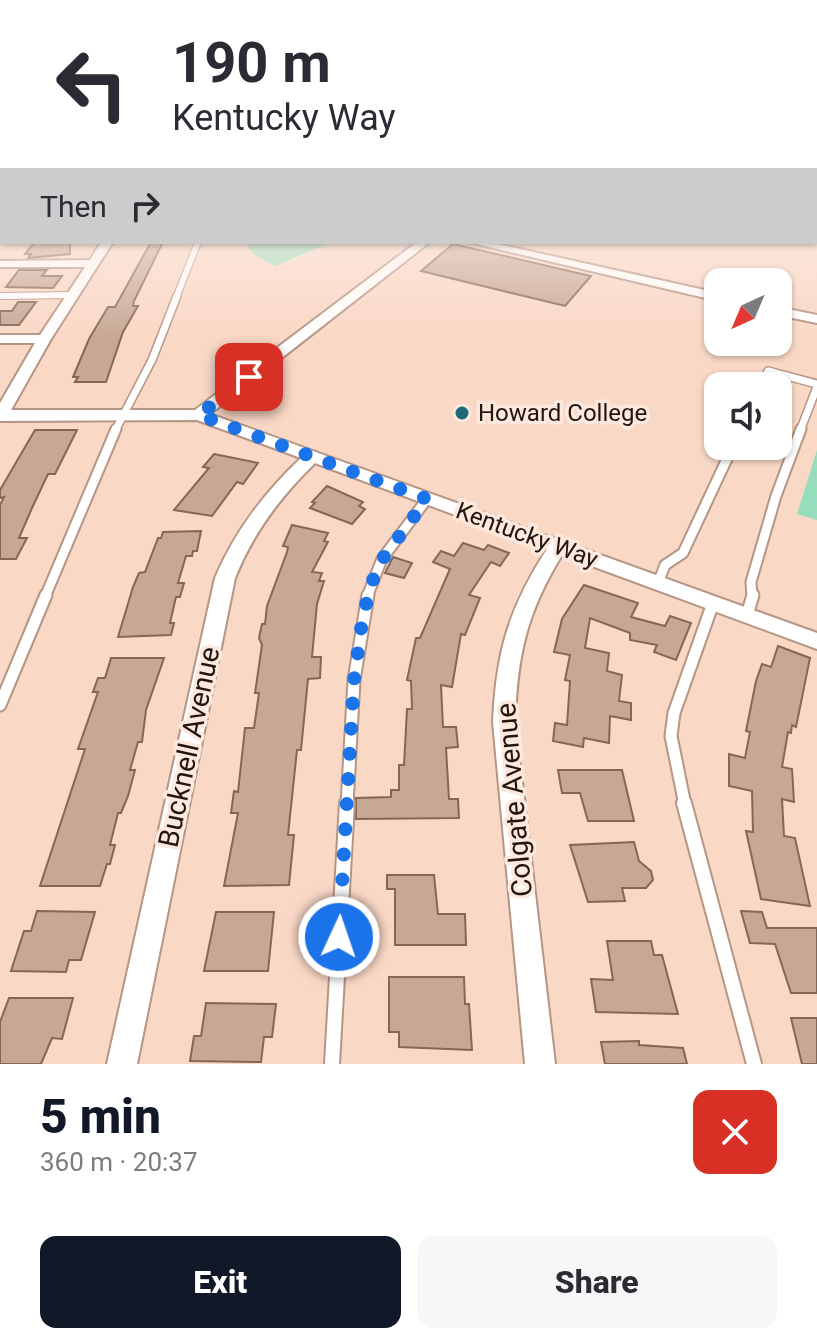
<!DOCTYPE html>
<html lang="en">
<head>
<meta charset="utf-8">
<style>
  :root { --surface:#fff; --page:#f7f7f7; --text:#2b2b33; --muted:#7c7c81; --accent:#111827 }
  body { margin:0; font-family:Roboto,sans-serif; background:var(--page); color:var(--text); height:100vh; display:flex; flex-direction:column; font-size:30px; white-space:nowrap }
  * { box-sizing:border-box; margin:0 }
  p { font-size:26px; color:var(--muted) }
  .icon { flex:none; width:44px; height:44px; fill:none; stroke:currentColor; stroke-width:2; stroke-linecap:round; stroke-linejoin:round }
  .map { position:relative; height:1064px; overflow:hidden }
  .details { display:flex; flex-direction:column; background:var(--surface); flex:1 }
  .details>* { flex:none }
  .top-card { position:absolute; left:0px; top:0px; width:818px; height:244px; box-shadow:0 2px 6px #0004; background:#fff; color:var(--text); overflow:hidden }
  .needle { width:52px; rotate:224deg }
  .buttons { position:absolute; left:704px; top:268px; display:grid; gap:16px }
  .buttons a { display:grid; place-items:center; width:88px; height:88px; border-radius:16px; background:var(--surface); box-shadow:0 2px 6px #0004; font-size:40px }
  .pin { position:absolute; display:grid; place-items:center; width:68px; height:68px; color:#fff; margin:-34px; border-radius:16px; box-shadow:0 4px 12px #0006 }
  .me { position:absolute; width:88px; margin:-44px; rotate:3deg; stroke-linejoin:round; filter:drop-shadow(0 0 6px #0008) }
  .turn { display:flex; align-items:center; gap:28px; height:168px; padding:0 40px; font-size:36px }
  .turn .icon { width:104px; height:104px; stroke-width:2.5 }
  .turn b { display:block; font-size:56px; line-height:68px }
  .then { display:flex; align-items:center; height:76px; padding:0 40px; background:#0003; gap:16px; font-size:30px }
  .round { display:grid; place-items:center; flex:none; width:84px; height:84px; border-radius:16px; background:var(--page) }
  .overview { display:flex; align-items:center; justify-content:space-between; height:136px; padding:0 40px }
  h1 { font-size:48px; font-weight:800; line-height:60px; color:var(--accent) }
  .cta { display:flex; gap:16px; margin-top:auto; padding:16px 40px }
  .cta a { flex:1; height:92px; border-radius:16px; background:var(--accent); color:#fff; font-size:32px; font-weight:800; line-height:92px; text-align:center }
  .cta a+a { background:var(--page); color:var(--text) }
  .map>svg:first-child { display:block }
</style>
</head>
<body>
<div class="map">
<svg width="817" height="1064" viewBox="0 0 817 1064">
  <rect width="100%" height="100%" fill="#fad8c6"/>
  <!-- green -->
  <g fill="#96debb">
    <polygon points="246,242 332,242 275,266 252,253"/>
    <polygon points="817,450 817,520 797,514"/>
  </g>
  <!-- building -->
  <g fill="#c7a895" stroke="#846756" stroke-width="2">
    <polygon points="35,242 70,243 70,254 28,258 31,254 25,254"/>
    <polygon points="151,242 163,242 134,301 133,306 138,306 123,332 106,382 75,382 78,377 73,377 89,339 108,307 115,307"/>
    <polygon points="453,244 591,276 565,306 421,271"/>
    <polygon points="19,270 47,270 42,276 62,276 53,288 6,287"/>
    <polygon points="18,302 36,302 19,325 0,325 0,311 12,311"/>
    <polygon points="35,430 77,430 55,474 48,474 32,508 19,538 27,538 16,559 0,559 0,505 4,497 0,498 0,490"/>
    <polygon points="214,454 258,463 243,484 237,482 212,516 174,510 209,468 203,467"/>
    <polygon points="327,486 363,502 359,506 365,509 352,524 310,508 315,503 312,502"/>
    <polygon points="292,525 328,533 324,541 328,542 312,572 322,573 319,581 324,581 317,604 312,657 321,657 320,678 308,679 301,750 297,750 288,835 294,835 289,885 224,886 238,813 231,813 234,791 238,792 245,728 254,728 259,693 255,693 262,645 259,638 262,624 265,624 267,606 287,552 288,547 283,546"/>
    <polygon points="201,531 197,551 193,551 192,556 186,556 178,583 184,583 180,597 176,597 170,623 174,623 171,635 118,637 133,587 139,573 145,572 158,538 161,538 163,532"/>
    <polygon points="463,543 484,550 488,545 509,553 500,566 491,562 469,595 480,598 465,635 461,634 452,687 441,685 443,727 456,727 458,747 446,748 449,799 458,799 459,818 356,819 356,798 391,797 391,790 399,790 399,765 404,765 407,709 412,709 411,681 407,680 416,638 420,638 450,569 433,562 441,551 454,556"/>
    <polygon points="393,557 412,563 404,578 385,573"/>
    <polygon points="584,585 638,603 631,617 665,626 670,616 691,623 676,660 654,652 657,645 630,640 630,633 590,618 585,648 609,653 607,671 622,675 619,701 631,703 631,720 610,716 609,743 584,738 583,747 553,741 555,723 567,725 570,681 565,680 570,655 554,652 562,619"/>
    <polygon points="778,646 810,658 796,727 792,725 791,733 788,732 782,767 792,769 794,802 782,799 784,836 795,838 810,906 761,899 746,831 753,832 752,791 729,786 729,754 745,758 750,732 746,731 756,681 762,664 771,667"/>
    <polygon points="111,658 164,658 146,710 142,742 138,742 130,770 135,770 128,796 121,813 118,813 110,845 115,845 110,864 107,864 100,886 40,886 85,749 78,749 98,692 93,692 98,678 105,678"/>
    <polygon points="558,770 622,770 634,821 588,821 580,793 562,793"/>
    <polygon points="634,842 639,861 651,871 653,880 646,888 622,888 625,901 588,902 570,845"/>
    <polygon points="387,875 434,875 438,914 465,914 466,945 395,945 395,889 387,889"/>
    <polygon points="37,911 95,912 81,960 69,960 66,972 11,971 24,931 31,931"/>
    <polygon points="741,911 762,912 767,928 817,928 817,993 791,993 775,944 750,943"/>
    <polygon points="216,912 274,912 268,971 204,971"/>
    <polygon points="607,941 651,941 654,955 662,955 678,1014 596,1012 591,979 613,980"/>
    <polygon points="389,977 464,977 465,1004 469,1004 472,1050 399,1047 399,1032 389,1032"/>
    <polygon points="9,998 73,998 62,1039 52,1038 41,1064 0,1064 0,1022"/>
    <polygon points="206,1003 276,1004 272,1037 264,1037 261,1062 190,1061 194,1036 201,1036"/>
    <polygon points="791,1018 817,1018 817,1064 802,1064"/>
    <polygon points="639,1041 639,1045 683,1048 687,1064 605,1064 601,1042"/>
  </g>
  <g fill="none" stroke-linecap="round" stroke-linejoin="round">
    <defs>
      <g id="lane-far4">
        <polyline points="0,296 73,295"/>
        <polyline points="176,298 198,242"/>
      </g>
      <g id="lane-far3">
        <polyline points="761,386 768,371 817,384"/>
        <polyline points="115,431 152,360 177,296"/>
        <polyline points="800,431 817,387"/>
      </g>
      <g id="lane-far2">
        <polyline points="658,583 665,565 683,553 733,446"/>
        <polyline points="45,597 116,429"/>
        <polyline points="367,597 382,559 427,499"/>
        <polyline points="752,597 751,582 776,496 801,429"/>
      </g>
      <g id="lane-far1">
        <polyline points="747,615 753,595"/>
        <polyline points="0,705 46,595"/>
        <polyline points="347,805 354,680 368,595"/>
        <polyline points="685,805 671,736 674,713 713,603"/>
      </g>
      <g id="lane">
        <polyline points="684,803 754,1064"/>
        <polyline points="332,1064 347,803"/>
      </g>
      <g id="street">
        <rect x="0" y="204" width="2" height="6"/>
        <path d="M 101,242 L 113,242 L 51,339 L 11,410 L 195,410 L 417,242 L 430,242 L 210,414 L 817,633 L 817,649 L 562,555 C 527,612 517,655 515,722 L 555,1064 L 525,1064 L 493,722 C 496,652 509,608 547,549 L 315,463 C 280,497 253,533 235,578 L 137,1064 L 107,1064 L 215,578 C 235,531 264,493 301,458 L 197,420 L 0,421 L 0,403 L 35,343 L 0,343 L 0,335 L 40,335 L 85,267 L 0,267 L 0,261 L 90,260 Z"/>
        <polygon points="468,242 489,242 718,293 718,301"/>
        <polygon points="778,307 817,315 817,323 778,315"/>
      </g>
    </defs>
    <!-- lane-far4 casing -->
    <use href="#lane-far4" stroke="#b59584" stroke-width="8"/>
    <!-- lane-far3 casing -->
    <use href="#lane-far3" stroke="#b59584" stroke-width="10"/>
    <!-- lane-far2 casing -->
    <use href="#lane-far2" stroke="#b59584" stroke-width="13"/>
    <!-- lane-far1 casing -->
    <use href="#lane-far1" stroke="#b59584" stroke-width="15"/>
    <!-- lane casing -->
    <use href="#lane" stroke="#b59584" stroke-width="18"/>
    <!-- street casing -->
    <use href="#street" stroke="#b59584" stroke-width="4"/>
    <!-- lane-far4 -->
    <use href="#lane-far4" stroke="#fff" stroke-width="6"/>
    <!-- lane-far3 -->
    <use href="#lane-far3" stroke="#fff" stroke-width="7"/>
    <!-- lane-far2 -->
    <use href="#lane-far2" stroke="#fff" stroke-width="9"/>
    <!-- lane-far1 -->
    <use href="#lane-far1" stroke="#fff" stroke-width="11"/>
    <!-- lane -->
    <use href="#lane" stroke="#fff" stroke-width="14"/>
    <!-- street -->
    <use href="#street" fill="#fff" fill-rule="evenodd"/>
  </g>
  <!-- sky -->
  <linearGradient id="sky" x2="0" y2="1"><stop stop-color="#86b8ed"/><stop offset="0.56" stop-color="#fdede5"/><stop offset="1" stop-color="#fdede5" stop-opacity="0"/></linearGradient>
  <rect width="817" height="340" fill="url(#sky)"/>
  <g fill="none" stroke-linecap="round" stroke-linejoin="round">
    <!-- route -->
    <polyline stroke="#1a73e8" stroke-width="14" stroke-dasharray="0 25.2" points="249,377 199,415 427,499 381,561 370,587 362,622 354,680 339,937"/>
  </g>
  <!-- markers -->
  <circle fill="#216876" stroke="#fde8dd" stroke-width="3" cx="462" cy="413" r="8"/>
  <g text-anchor="middle" dominant-baseline="central" stroke-width="7" stroke-linejoin="round" paint-order="stroke">
    <!-- poi labels -->
    <g font-size="24" fill="#21150f" stroke="#fde8dd" text-anchor="start">
      <text x="478" y="413">Howard College</text>
    </g>
    <!-- street labels -->
    <g font-size="24" fill="#21150f" stroke="#fde8dd">
      <text transform="translate(527 535) rotate(20)">Kentucky Way</text>
    </g>
    <!-- near-street labels -->
    <g font-size="28" fill="#21150f" stroke="#fde8dd">
      <text transform="translate(189 747) rotate(-78)">Bucknell Avenue</text>
      <text transform="translate(514 800) rotate(-95)">Colgate Avenue</text>
    </g>
  </g>
</svg>
<div class="buttons">
<a><svg class="needle" viewBox="-14 -14 28 28"><path d="M0-13l5 13h-10z" fill="#e53935"/><path d="M0 13l5-13h-10z" fill="#7c7c81"/></svg></a>
<a><svg class="icon" aria-label="sound" viewBox="0 0 24 24"><path d="M4 9h4l5-4v14l-5-4H4zM17 9q2 3 0 6"/></svg></a>
</div>
<div class="pin" style="left:249px;top:377px;background:#d93025"><svg class="icon" aria-label="arrive" viewBox="0 0 24 24"><path d="M6 21V4h12l-3 4 3 4H6"/></svg></div>
<svg class="me" style="left:339px;top:937px" viewBox="-20 -20 40 40"><circle r="17" fill="#1a73e8" stroke="#fff" stroke-width="3"/><path d="M0-11L8 9 0 5-8 9z" fill="#fff"/></svg>
<div class="top-card">
<div class="turn"><svg class="icon" aria-label="left" viewBox="0 0 24 24"><path d="M17 20v-9H6M10 6l-5 5 5 5"/></svg><div><b>190 m</b>Kentucky Way</div></div>
<div class="then">Then<svg class="icon" aria-label="right" viewBox="0 0 24 24"><path d="M7 20v-9h11M14 6l5 5-5 5"/></svg></div>
</div>
</div>
<section class="details">
<div class="overview"><div><h1>5 min</h1><p>360 m · 20:37</p></div><a class="round" style="background:#d93025;color:#fff"><svg class="icon" aria-label="close" viewBox="0 0 24 24"><path d="M6 6l12 12M18 6L6 18"/></svg></a></div>
<div class="cta"><a>Exit</a><a>Share</a></div>
</section>
</body>
</html>
